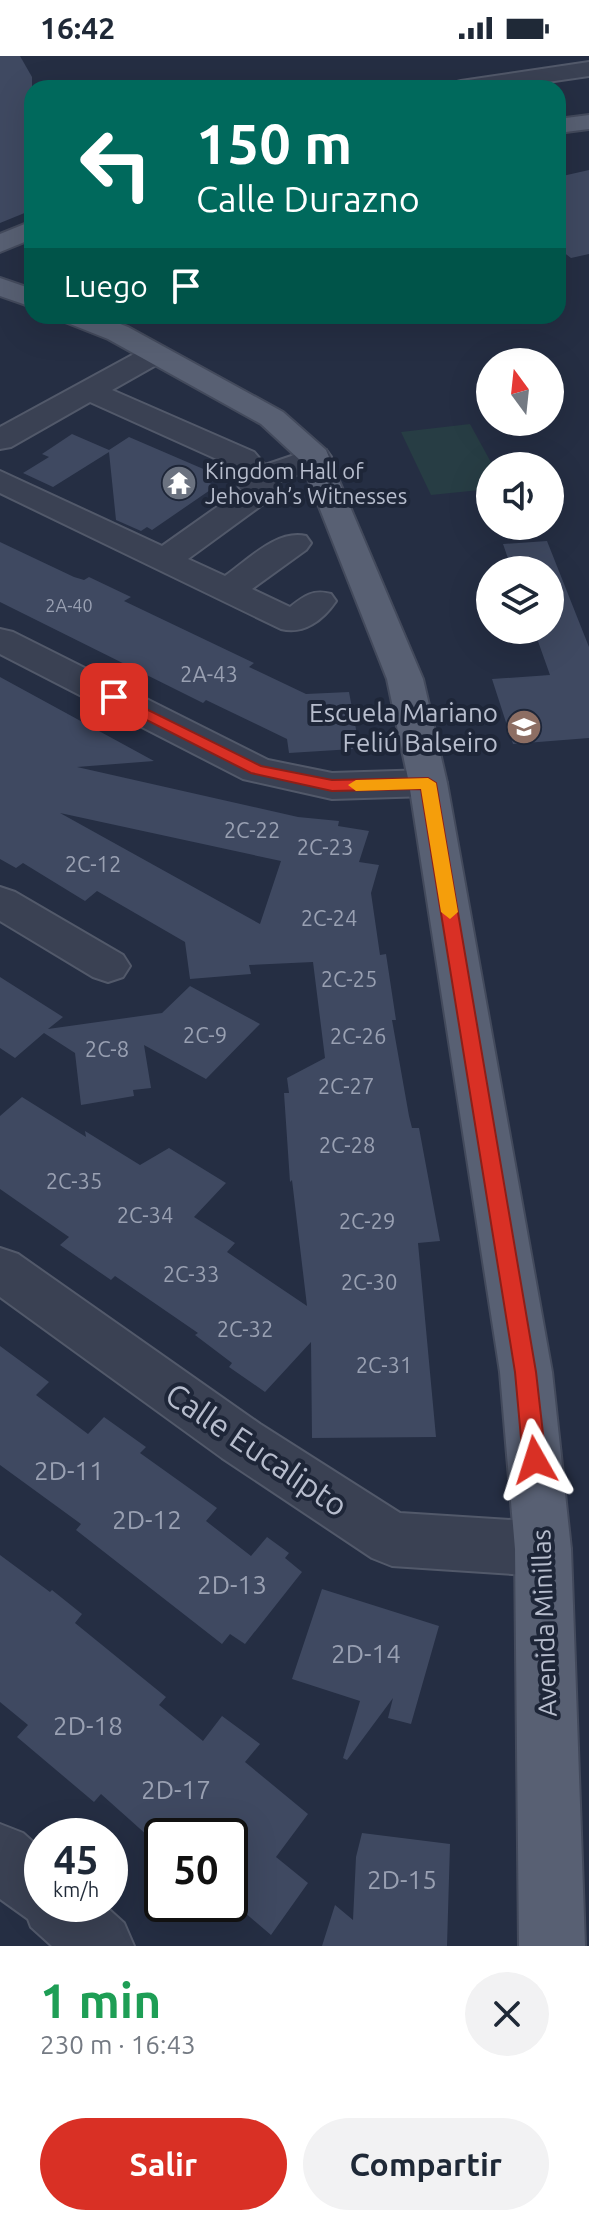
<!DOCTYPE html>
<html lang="es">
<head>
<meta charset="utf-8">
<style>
  :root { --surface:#fff; --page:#f2f2f3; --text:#1f2937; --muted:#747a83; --accent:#d93025 }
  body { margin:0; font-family:Ubuntu,sans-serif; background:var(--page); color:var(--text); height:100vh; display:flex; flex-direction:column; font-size:30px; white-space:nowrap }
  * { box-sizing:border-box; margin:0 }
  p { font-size:26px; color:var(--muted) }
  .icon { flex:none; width:44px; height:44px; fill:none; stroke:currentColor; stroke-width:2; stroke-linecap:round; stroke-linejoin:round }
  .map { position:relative; height:1890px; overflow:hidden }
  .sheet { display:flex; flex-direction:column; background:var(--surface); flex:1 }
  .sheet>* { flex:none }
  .banner { position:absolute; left:24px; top:24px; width:542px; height:244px; border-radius:24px; box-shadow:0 8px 32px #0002; background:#00695c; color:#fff; overflow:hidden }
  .needle { width:52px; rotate:345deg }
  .controls { position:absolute; left:476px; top:292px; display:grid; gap:16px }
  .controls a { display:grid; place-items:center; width:88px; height:88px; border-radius:50%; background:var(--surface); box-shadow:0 8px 32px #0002; font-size:40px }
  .speed { position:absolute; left:24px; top:1762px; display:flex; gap:16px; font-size:40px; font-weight:700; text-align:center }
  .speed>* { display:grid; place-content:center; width:104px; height:104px; border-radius:50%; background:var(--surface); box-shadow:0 8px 32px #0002; line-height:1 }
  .speed small { font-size:20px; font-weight:400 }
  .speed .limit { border:4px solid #111; border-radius:12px; background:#fff; color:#111 }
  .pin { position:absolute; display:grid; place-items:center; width:68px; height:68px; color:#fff; margin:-34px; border-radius:16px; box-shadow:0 4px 12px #0006 }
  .me { position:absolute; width:88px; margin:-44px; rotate:354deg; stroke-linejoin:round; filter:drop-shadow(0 0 6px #0008) }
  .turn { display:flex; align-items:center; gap:28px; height:168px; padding:0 40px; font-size:36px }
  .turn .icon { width:104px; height:104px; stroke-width:2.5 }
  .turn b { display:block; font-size:56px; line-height:68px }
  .then { display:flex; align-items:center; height:76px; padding:0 40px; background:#0003; gap:16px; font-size:30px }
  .round { display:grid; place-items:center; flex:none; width:84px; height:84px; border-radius:42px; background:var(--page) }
  .overview { display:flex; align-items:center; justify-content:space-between; height:136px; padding:0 40px }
  h1 { font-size:48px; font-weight:700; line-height:60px; color:#1e9e55 }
  .action { display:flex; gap:16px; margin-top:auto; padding:16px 40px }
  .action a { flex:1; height:92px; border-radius:48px; background:var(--accent); color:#fff; font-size:32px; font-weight:700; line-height:92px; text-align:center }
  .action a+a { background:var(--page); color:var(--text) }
  .status { display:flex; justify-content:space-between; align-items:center; height:56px; padding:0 40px; background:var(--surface); direction:ltr }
  .status svg { height:22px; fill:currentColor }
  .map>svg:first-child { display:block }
</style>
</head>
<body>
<div class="status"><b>16:42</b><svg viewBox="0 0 49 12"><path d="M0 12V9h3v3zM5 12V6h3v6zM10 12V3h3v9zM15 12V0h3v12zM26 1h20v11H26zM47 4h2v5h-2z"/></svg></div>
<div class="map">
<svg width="589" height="1890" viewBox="0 0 589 1890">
  <rect width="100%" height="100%" fill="#252e43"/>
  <!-- green -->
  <polygon fill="#273d44" points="470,368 493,410 490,410 490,433 431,439 401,376"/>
  <!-- building -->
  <g fill="#3f4961" fill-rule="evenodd">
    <polygon points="0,0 20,0 32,21 32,154 0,167"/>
    <polygon points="589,114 589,198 571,202 558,192 558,121"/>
    <polygon points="72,378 109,394 129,381 215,418 205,425 216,430 152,474 147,471 141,475 116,464 109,396 53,431 23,417 49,401 42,398"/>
    <polygon points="547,485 589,591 589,682 513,688 492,623 550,619 534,574 550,574 550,514 512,514 503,488"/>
    <polygon points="0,486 74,521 84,524 89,521 131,541 124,545 254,607 249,611 306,638 349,636 358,684 352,685 353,693 289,697 287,683 206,644 203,647 0,546"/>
    <path d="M 0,621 L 154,705 L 77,711 L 298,761 L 339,765 L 338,770 L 369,775 L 359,806 L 379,809 L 371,837 L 380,899 L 386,898 L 396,964 L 392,964 L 409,1060 L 412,1072 L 419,1072 L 440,1185 L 418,1187 L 436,1381 L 312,1382 L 311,1286 L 265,1336 L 229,1311 L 232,1307 L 195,1279 L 198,1277 L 115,1220 L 111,1224 L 60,1189 L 69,1181 L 0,1133 L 0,1060 L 22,1041 L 86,1081 L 85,1075 L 140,1109 L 169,1092 L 226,1127 L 194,1161 L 235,1187 L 227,1196 L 307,1250 L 292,1124 L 290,1126 L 284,1037 L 289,1037 L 287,1022 L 325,1002 L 313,906 L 249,909 L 251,918 L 190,923 L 185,886 L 97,835 L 85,845 L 23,807 L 16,812 L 0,803 ZM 60,757 L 281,805 L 260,868 Z"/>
    <polygon points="0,921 63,961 48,973 162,957 190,930 260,968 206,1023 144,989 151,1032 133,1034 134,1040 81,1049 75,997 44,977 15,1002 0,992"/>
    <polygon points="0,1290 49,1326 36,1339 88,1378 104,1361 146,1391 140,1397 217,1452 206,1465 251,1500 267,1481 289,1497 285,1502 302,1516 245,1588 230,1578 222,1588 76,1474 81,1468 0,1409"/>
    <polygon points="0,1499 50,1536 52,1534 82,1558 75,1567 166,1641 159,1649 203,1685 222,1660 260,1688 245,1706 308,1758 276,1801 308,1827 271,1879 230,1844 230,1780 148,1780 101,1738 94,1746 17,1681 28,1669 0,1646"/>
    <polygon points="322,1533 439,1570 411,1668 388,1662 393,1642 347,1704 343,1702 360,1645 292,1623"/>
    <polygon points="362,1777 450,1788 447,1890 322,1890 335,1849 353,1864 356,1801"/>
  </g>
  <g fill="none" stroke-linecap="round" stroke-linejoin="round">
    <defs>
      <g id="minor">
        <polygon points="589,6 589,20 507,32 450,32 453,27 461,25"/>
        <path d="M 155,289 L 165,292 L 170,298 L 165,304 L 112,334 L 254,396 L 265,409 L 315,392 L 326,394 L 331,401 L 326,408 L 276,427 L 266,446 L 188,503 L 225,520 C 248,504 277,473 306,480 L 311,487 L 306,494 L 252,533 L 290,551 C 304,540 313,533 331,538 L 336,545 C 323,564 304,579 281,573 L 0,437 L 0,415 L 162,490 L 241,434 L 234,422 L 236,415 L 232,410 L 90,346 L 11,391 L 0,393 L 0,371 L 145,292 Z"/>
        <polygon points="0,573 13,576 268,704 332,717 428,714 442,718 447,727 442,736 428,740 332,743 243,723 0,598"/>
        <polygon points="0,831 15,836 123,899 130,910 123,921 108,926 93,921 0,865"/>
        <polygon points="0,1192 18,1198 260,1368 400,1457 543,1466 563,1474 571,1493 563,1512 543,1520 392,1510 372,1502 222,1402 0,1241"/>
        <polygon points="0,1768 23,1777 42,1794 42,1848 103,1848 124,1867 134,1890 52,1890 31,1871 28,1863 0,1843"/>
      </g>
      <g id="major">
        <polygon points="589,59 589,73 558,77 558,63"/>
        <polygon points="32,165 32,183 0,196 0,178"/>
        <polygon points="0,222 32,233 32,251 0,240"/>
        <polygon points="61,260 100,260 128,271 283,356 326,394 423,623 447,727 552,1316 571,1493 585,1890 519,1890 515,1493 500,1316 409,727 387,623 301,405 261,368 108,283 65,266"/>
      </g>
    </defs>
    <!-- minor casing -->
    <use href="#minor" stroke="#52596a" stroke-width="4"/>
    <!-- major casing -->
    <use href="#major" stroke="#434a5c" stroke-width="4"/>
    <!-- minor -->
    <use href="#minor" fill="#3a4153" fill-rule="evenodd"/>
    <!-- major -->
    <use href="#major" fill="#586073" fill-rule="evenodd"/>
  </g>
  <!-- route -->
  <polygon fill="#d93025" stroke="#8d1f18" stroke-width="2" points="114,637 261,710 332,724 428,722 436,727 536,1316 546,1404 543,1412 535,1415 527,1412 523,1404 515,1316 421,733 332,735 251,717 109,645 107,641"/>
  <!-- slow -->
  <polygon fill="#f59e0b" points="428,722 436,727 458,856 450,863 441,856 421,733 356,735 348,729 356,724"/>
  <!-- icons -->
  <defs>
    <symbol id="temple-disc" viewBox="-11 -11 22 22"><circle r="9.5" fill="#6b7280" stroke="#1e2638"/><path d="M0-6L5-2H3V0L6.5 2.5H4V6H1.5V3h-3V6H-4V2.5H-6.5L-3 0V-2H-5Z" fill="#fff"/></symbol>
    <symbol id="school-disc" viewBox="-11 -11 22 22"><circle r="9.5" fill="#8d6e63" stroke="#1e2638"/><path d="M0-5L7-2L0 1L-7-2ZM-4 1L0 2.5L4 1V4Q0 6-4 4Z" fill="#fff"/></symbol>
  </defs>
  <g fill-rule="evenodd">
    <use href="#temple-disc" x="159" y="407" width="40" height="40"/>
    <use href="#school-disc" x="504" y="651" width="40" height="40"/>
  </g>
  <g text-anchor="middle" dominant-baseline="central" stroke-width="8" stroke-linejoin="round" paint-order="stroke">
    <!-- far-number labels -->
    <g font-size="18" fill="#99a0b2">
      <text x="69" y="549">2A-40</text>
    </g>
    <!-- far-poi labels -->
    <g font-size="22" fill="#b7bdcd" stroke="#1e2638" text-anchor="start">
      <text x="205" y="414">Kingdom Hall of<tspan x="205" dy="25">Jehovah’s Witnesses</tspan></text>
    </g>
    <!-- number labels -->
    <g font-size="22" fill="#99a0b2">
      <text x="209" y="617">2A-43</text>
      <text x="252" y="773">2C-22</text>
      <text x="325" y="790">2C-23</text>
      <text x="93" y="807">2C-12</text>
      <text x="329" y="861">2C-24</text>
      <text x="349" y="922">2C-25</text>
      <text x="205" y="978">2C-9</text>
      <text x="358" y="979">2C-26</text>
      <text x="107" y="992">2C-8</text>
      <text x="346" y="1029">2C-27</text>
      <text x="347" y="1088">2C-28</text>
      <text x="74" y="1124">2C-35</text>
      <text x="145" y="1158">2C-34</text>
      <text x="367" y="1164">2C-29</text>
      <text x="191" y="1217">2C-33</text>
      <text x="369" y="1225">2C-30</text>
      <text x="245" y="1272">2C-32</text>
      <text x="384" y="1308">2C-31</text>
    </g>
    <!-- poi labels -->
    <g font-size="26" fill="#b7bdcd" stroke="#1e2638" text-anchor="end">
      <text x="498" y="656">Escuela Mariano<tspan x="498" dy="30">Feliú Balseiro</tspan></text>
    </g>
    <!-- near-number labels -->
    <g font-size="26" fill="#99a0b2">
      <text x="69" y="1414">2D-11</text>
      <text x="147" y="1463">2D-12</text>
      <text x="232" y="1528">2D-13</text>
      <text x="366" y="1597">2D-14</text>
      <text x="88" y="1669">2D-18</text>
      <text x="176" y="1733">2D-17</text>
      <text x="402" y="1823">2D-15</text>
    </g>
    <!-- street labels -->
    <g font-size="26" fill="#b7bdcd" stroke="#1e2638">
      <text transform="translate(544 1567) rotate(-92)">Avenida Minillas</text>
    </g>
    <!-- near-street labels -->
    <g font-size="32" fill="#b7bdcd" stroke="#1e2638">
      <text transform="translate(257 1393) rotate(34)">Calle Eucalipto</text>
    </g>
  </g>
</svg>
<div class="controls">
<a><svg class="needle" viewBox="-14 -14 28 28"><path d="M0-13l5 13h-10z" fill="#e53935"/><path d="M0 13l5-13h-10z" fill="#747a83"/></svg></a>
<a><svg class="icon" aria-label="sound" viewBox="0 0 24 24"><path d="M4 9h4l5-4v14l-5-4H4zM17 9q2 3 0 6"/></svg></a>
<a><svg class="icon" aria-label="layers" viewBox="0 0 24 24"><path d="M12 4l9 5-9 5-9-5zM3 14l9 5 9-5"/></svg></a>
</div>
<div class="speed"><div>45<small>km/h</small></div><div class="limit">50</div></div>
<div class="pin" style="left:114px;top:641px;background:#d93025"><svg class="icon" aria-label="arrive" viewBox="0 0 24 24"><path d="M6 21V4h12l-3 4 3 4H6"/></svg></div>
<svg class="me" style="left:535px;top:1404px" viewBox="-20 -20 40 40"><path d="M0-17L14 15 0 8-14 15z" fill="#d93025" stroke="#fff" stroke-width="4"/></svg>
<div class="banner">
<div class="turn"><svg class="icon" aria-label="left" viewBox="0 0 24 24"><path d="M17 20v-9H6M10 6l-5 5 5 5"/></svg><div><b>150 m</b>Calle Durazno</div></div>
<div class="then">Luego<svg class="icon" aria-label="arrive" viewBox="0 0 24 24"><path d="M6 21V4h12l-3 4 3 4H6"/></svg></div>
</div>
</div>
<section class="sheet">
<div class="overview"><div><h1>1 min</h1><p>230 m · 16:43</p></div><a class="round"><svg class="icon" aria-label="close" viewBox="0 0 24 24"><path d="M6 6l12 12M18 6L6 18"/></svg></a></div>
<div class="action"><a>Salir</a><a>Compartir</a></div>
</section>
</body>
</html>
